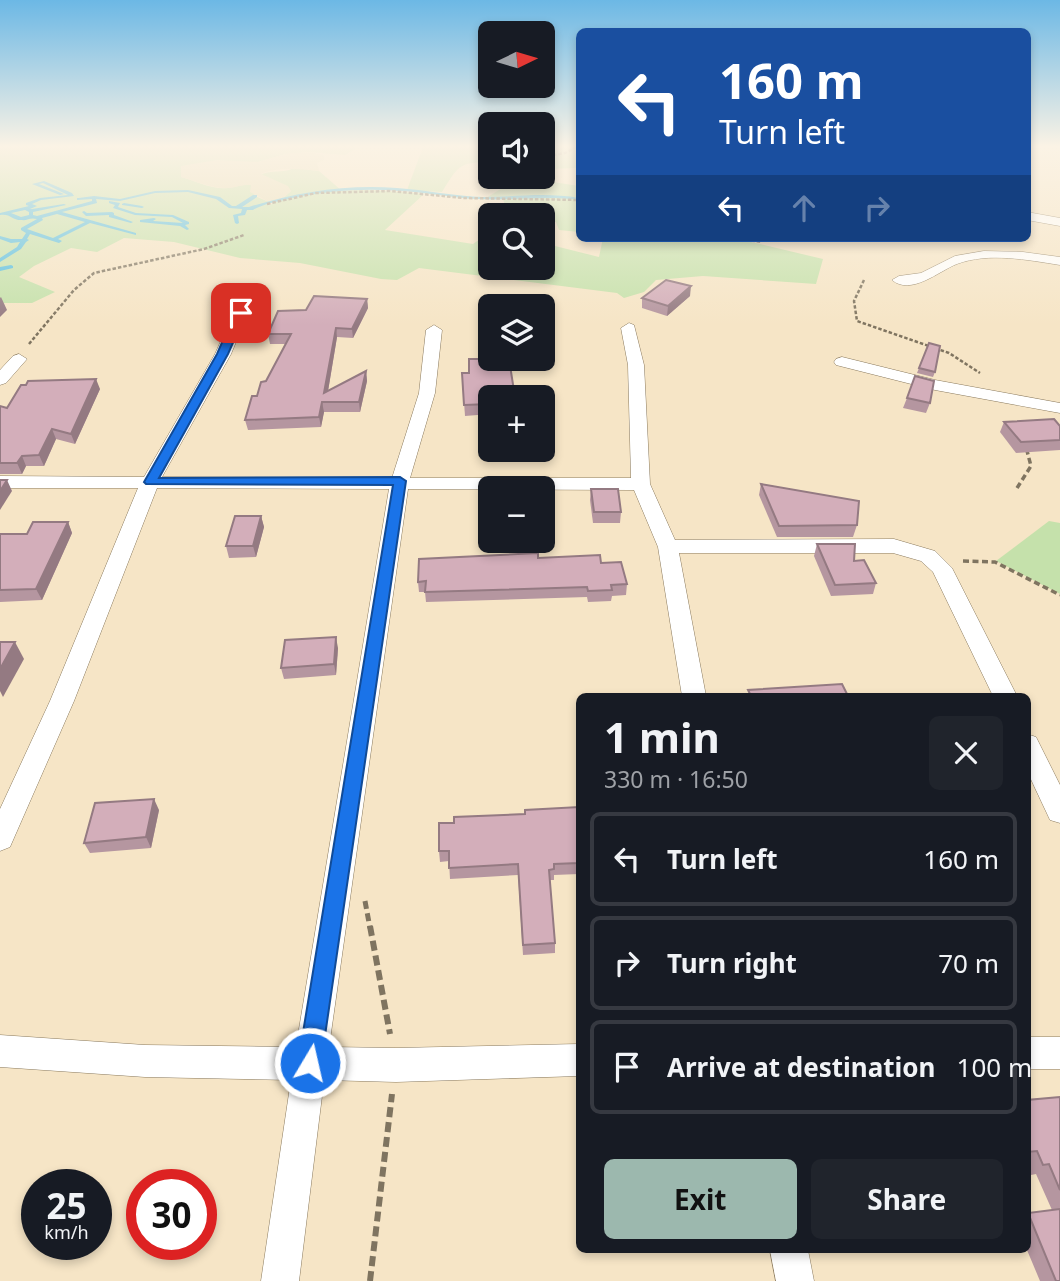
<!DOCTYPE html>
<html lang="en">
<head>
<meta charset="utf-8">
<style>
  :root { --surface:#171b24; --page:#20242c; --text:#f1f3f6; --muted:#9ea1a6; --line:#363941; --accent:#9cb8ae }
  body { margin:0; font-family:"Noto Sans",sans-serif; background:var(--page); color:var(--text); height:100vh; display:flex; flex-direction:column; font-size:26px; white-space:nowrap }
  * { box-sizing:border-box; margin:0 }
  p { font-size:23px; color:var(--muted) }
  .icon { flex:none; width:38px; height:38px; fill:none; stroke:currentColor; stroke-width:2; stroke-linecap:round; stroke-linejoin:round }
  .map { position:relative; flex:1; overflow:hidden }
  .side { position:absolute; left:576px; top:693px; width:455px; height:560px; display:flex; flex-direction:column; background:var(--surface); border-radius:10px; box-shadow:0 4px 10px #0003 }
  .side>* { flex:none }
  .top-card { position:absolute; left:576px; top:28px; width:455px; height:214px; border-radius:10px; box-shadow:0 4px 10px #0003; background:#1a4fa0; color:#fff; overflow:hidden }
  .needle { width:46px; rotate:85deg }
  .controls { position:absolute; left:478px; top:21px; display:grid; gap:14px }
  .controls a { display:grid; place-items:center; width:77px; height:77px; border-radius:10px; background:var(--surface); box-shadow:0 4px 10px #0003; font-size:35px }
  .speed { position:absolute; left:21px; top:1169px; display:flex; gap:14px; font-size:35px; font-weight:700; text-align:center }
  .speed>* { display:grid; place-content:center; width:91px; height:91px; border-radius:50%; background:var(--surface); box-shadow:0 4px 10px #0003; line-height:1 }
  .speed small { font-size:18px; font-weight:400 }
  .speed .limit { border:10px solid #d22; background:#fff; color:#111 }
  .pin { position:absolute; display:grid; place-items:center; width:60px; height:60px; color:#fff; margin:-30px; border-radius:14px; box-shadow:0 4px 10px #0006 }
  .me { position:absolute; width:77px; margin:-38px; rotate:9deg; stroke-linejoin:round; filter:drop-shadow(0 0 5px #0008) }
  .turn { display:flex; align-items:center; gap:24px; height:147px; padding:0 28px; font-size:32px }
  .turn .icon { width:91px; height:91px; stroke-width:2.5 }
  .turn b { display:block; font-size:49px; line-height:60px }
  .lanes { display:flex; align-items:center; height:66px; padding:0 28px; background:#0003; justify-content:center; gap:35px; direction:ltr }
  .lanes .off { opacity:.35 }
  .round { display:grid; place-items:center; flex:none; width:74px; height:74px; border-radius:10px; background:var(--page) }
  .summary { display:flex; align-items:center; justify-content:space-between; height:119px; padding:0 28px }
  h1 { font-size:42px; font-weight:700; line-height:52px }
  .cta { display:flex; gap:14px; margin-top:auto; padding:14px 28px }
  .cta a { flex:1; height:80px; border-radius:10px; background:var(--accent); color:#111; font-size:28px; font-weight:700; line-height:80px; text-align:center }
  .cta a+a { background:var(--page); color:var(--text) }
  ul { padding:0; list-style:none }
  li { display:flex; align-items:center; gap:21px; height:94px; margin:0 14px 10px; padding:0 14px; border:4px solid var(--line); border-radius:10px }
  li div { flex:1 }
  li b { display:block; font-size:26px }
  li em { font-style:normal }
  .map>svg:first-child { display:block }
</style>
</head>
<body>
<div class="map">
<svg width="1060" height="1281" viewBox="0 0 1060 1281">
  <rect width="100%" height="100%" fill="#f6e5c6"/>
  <!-- green -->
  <g fill="#c5e1ab">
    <path d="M 0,146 L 361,146 L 345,155 L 309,152 L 286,154 L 258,162 L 238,162 L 181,177 C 196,181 213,190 228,188 C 237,187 242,184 251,185 L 255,196 L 269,202 L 267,204 L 270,205 C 310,185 379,190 424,194 L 385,230 L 473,244 L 490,232 L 490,268 L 542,268 L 543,243 L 599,257 L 603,238 L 734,238 L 823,259 L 816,284 L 703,276 L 656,280 L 644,292 L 624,298 L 617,293 L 419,268 L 397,280 L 381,279 L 300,263 L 240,258 L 174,242 L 124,238 L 97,252 L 71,248 L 34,266 L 19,277 L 55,292 L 32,303 L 0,303 Z"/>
    <path d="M 420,146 L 490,146 L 490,163 C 459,160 457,168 442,192 L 407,190 L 423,147 Z"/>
    <polygon points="543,146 579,146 579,168 543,169"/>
    <path d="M 294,168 L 319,171 L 342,191 L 283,198 L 291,191 L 260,175 C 272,169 283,174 294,168 Z"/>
    <polygon points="520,177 579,186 579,232 559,230 556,222 543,220 542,215 508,215 503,199 486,198"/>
    <polygon points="1049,521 1060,523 1060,594 996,561"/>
  </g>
  <!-- sand -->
  <path fill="#e7ddb8" d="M 309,152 L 324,155 L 324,160 L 317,163 L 319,171 C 302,169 277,167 261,174 L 288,186 L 291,191 L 283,198 L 269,202 L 250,192 L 251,185 C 242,184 236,188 228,188 C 213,189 196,181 181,177 L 181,166 L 217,160 L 258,162 L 286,154 Z"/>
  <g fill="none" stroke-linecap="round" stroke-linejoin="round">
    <!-- stream -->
    <g fill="#53bee1" fill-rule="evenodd">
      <path d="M 44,181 L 72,193 L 74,196 L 41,200 L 32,204 L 37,206 L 30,209 L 32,209 L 64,204 L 66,205 L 33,212 L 33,215 L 37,216 L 92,201 L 92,199 L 77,200 L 77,198 L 79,198 L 94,196 L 120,199 L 155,191 L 188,190 L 220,197 L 232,206 L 236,206 L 253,195 L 257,195 L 257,197 L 242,207 L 249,207 C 297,192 347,184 397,188 C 426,190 454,196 483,197 C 515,197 547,192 579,198 L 579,200 C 545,195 512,201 478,199 C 452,198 425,192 399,191 C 363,188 327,191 293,198 C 280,201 262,204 253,210 L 247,210 L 245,215 L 238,216 L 239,223 L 237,224 L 235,223 L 233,215 L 241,213 L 242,209 L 229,208 L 216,199 L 188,192 L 155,193 L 120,201 L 96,199 L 97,203 L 62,212 L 136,233 L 136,235 L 90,223 L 58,239 L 62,241 L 59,243 L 30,234 L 27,239 L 29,240 L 26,242 L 21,249 L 0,262 L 0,258 L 17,247 L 20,242 L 11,243 L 0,239 L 0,236 L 11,239 L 22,239 L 26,233 L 21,230 L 21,228 L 37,219 C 29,217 28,221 21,220 C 12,220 10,213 0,215 L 0,213 L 29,206 L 26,205 L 26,203 L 40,198 L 68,195 L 43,183 L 39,184 L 64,194 L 60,195 L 32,184 ZM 25,210 L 29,212 L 29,215 L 21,217 L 11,213 ZM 57,214 L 85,222 L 53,238 L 27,229 L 43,220 L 42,218 Z"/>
      <polygon points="109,201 120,203 118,207 136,213 173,215 189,222 189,224 185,225 189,229 187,230 180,226 140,222 140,220 154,218 156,219 153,221 183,223 172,217 135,215 113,208 115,205 109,203"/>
      <polygon points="124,203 142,206 144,207 142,208 122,205 122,204"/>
      <polygon points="84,211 87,213 112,212 114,213 114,215 133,222 131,223 109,217 109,215 86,216 82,212"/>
      <polygon points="743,238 755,238 761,240 758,242"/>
      <polygon points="11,265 13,266 13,268 0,271 0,267"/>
    </g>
    <defs>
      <g id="minor">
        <polygon points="1027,212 1060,218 1060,226 1027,220"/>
        <path d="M 984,251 L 1023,252 L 1060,257 L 1060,265 C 1027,260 989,252 957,264 C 939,271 911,296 892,280 L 899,276 L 921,273 L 955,256 Z"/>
        <polygon points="250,288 257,292 231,354 162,477 392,478 419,393 426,330 434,325 442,330 435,393 410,478 631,478 628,365 621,328 629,323 634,325 644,365 650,484 675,540 894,539 935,551 952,568 1017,696 993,696 933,572 921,561 893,553 679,553 706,696 682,696 658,547 634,490 408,489 329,1047 396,1048 579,1044 579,1076 396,1082 324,1080 299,1281 261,1281 291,1080 145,1077 0,1067 0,1035 145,1045 296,1047 389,489 157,488 74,701 10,847 0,851 0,809 50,701 138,488 0,488 0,476 144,477 215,354 243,292"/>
        <polygon points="19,354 27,359 6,383 0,385 0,370 13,356"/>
        <polygon points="842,357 935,380 1060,403 1060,413 935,390 836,365 834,362 836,359"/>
        <polygon points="1027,734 1036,737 1060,785 1060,823 1050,820 1027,771"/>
        <rect x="1027" y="1037" width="33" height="32"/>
        <polygon points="770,1250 808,1250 814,1281 776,1281"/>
      </g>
    </defs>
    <!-- minor casing -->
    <use href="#minor" stroke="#8a7a5e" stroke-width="1"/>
    <!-- path-far3 -->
    <g stroke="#7f7460" stroke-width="2.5" stroke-dasharray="3.5 2" stroke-linecap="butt">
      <polyline points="542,157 565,153 578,146"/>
      <polyline points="267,204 316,193 390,191 464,198 579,200"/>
      <polyline points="735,238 761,242"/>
      <polyline points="864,280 854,301 857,321 949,353 980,373"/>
      <polyline points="29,344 74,290 94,273 204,249 244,235"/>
    </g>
    <!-- path-far2 -->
    <g stroke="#7f7460" stroke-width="3.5" stroke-dasharray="6 3.5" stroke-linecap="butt">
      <polyline points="1017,488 1031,466 1026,447"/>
      <polyline points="963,561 995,562 1060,595"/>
    </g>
    <!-- path-far1 -->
    <polyline stroke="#7f7460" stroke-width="5" stroke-dasharray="8 4.5" stroke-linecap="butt" points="365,901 370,928"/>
    <!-- path -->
    <g stroke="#7f7460" stroke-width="6" stroke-dasharray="10 5" stroke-linecap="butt">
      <polyline points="370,926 390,1034"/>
      <polyline points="370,1281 392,1094"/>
    </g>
    <!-- minor -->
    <use href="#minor" fill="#fff" fill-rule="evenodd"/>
  </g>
  <!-- wall -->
  <g fill="#b596a0">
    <polygon points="690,296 667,316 642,308 642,298"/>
    <polygon points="367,299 368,308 353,338 337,337 328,391 366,371 367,381 360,412 324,412 321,427 248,430 245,420 286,344 270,344 268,334 306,310"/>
    <polygon points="929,343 935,372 933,377 917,373"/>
    <polygon points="462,373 490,397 490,414 465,416"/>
    <polygon points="100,389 75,444 56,439 44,466 26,466 22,474 0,474 0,406 7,408"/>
    <polygon points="907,398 930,403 926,413 903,408"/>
    <polygon points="1004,422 1060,426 1060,450 1016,453 1000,432"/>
    <polygon points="761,484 857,525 853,537 777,537 759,495"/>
    <polygon points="591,489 621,512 620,523 593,523 590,500"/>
    <polygon points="261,516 264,527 256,557 229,558 226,546"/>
    <polygon points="68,522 72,533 42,600 0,602 0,534 27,534"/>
    <polygon points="817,544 854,561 876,583 873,594 831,596 814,556"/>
    <polygon points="538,558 601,563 627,584 626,595 612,596 611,601 588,602 587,597 426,602 425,592 419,592 418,582"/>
    <polygon points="338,648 336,675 284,679 281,668"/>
    <polygon points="579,807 579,874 554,875 554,880 550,880 555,943 555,953 523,955 518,875 450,879 449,861 440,862 439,851 454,823"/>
    <polygon points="159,810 151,848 90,853 84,843"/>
    <polygon points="1060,1097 1060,1281 1040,1281 1027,1250 1027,1213 1052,1210 1036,1174 1031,1175 1027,1167 1027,1100"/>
  </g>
  <!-- shaded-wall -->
  <g fill="#947a82">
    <polygon points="691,286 690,296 667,316 668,306"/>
    <polygon points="1,297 7,310 0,317 0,298"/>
    <polygon points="367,299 368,308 353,338 352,329"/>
    <polygon points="336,328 337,337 326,403 324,393"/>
    <polygon points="366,371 367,381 360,412 359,402"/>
    <polygon points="96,379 100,389 75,444 71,434"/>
    <polygon points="322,402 324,412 321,427 319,417"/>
    <polygon points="52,429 56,439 44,466 39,455"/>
    <polygon points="22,456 26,466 22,474 17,463"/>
    <polygon points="7,480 12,491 0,510 0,491"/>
    <polygon points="261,516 264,527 256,557 253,546"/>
    <polygon points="68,522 72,533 42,600 36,589"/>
    <polygon points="336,637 338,648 336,675 334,664"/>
    <polygon points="15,642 24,659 3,697 0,691 0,669"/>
    <polygon points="154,799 159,810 151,848 146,837"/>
  </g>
  <!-- building -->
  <g fill="#d3aeba" stroke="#947a82" stroke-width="2">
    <polygon points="666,280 691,286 668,306 642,298"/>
    <polygon points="314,296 367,299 352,329 336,328 324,393 366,371 359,402 322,402 319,417 245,420 252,396 257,396 261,382 266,381 291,334 268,334 278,311 306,310"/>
    <polygon points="929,343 940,346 935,372 919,368"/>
    <polygon points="469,359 509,359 515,397 490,397 490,404 464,405 462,373 469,373"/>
    <polygon points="915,376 934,381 930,403 907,398"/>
    <polygon points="96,379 71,434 52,429 39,455 22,456 17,463 0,463 0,406 7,408 21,385 26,385 28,381"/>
    <polygon points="1054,419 1060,426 1060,440 1021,442 1004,422"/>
    <polygon points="0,480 7,480 0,491"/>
    <polygon points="761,484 859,501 857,525 779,526"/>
    <polygon points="591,489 618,489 621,512 594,512"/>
    <polygon points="235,516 261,516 253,546 226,546"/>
    <polygon points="33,522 68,522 36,589 0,590 0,534 27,534"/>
    <polygon points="817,544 855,544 854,561 864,560 876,583 835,585"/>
    <polygon points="538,553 538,558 600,555 601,563 621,562 627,584 611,585 612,590 588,591 587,587 425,592 426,581 418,582 419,559"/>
    <polygon points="336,637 334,664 281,668 285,640"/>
    <polygon points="0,642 15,642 0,669"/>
    <polygon points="842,684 848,696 751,696 748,690"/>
    <polygon points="154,799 146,837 84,843 95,803"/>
    <polygon points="579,807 579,863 554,864 554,869 549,870 555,943 523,945 518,864 449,868 449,851 439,851 439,823 454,823 454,817 525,814 525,810"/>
    <polygon points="1060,1097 1060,1190 1049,1164 1043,1165 1037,1151 1027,1152 1027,1100"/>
    <polygon points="1060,1209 1060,1281 1056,1281 1028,1213"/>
  </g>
  <!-- sky -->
  <linearGradient id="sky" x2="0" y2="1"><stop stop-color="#6cb8e5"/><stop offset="0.45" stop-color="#fbf3e5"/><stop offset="1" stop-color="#fbf3e5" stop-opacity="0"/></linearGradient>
  <rect width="1060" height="325" fill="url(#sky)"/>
  <!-- route -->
  <polygon fill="#1a73e8" stroke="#114b97" stroke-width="2" points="241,310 246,313 228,354 159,478 400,477 406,481 321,1063 318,1071 310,1075 302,1071 298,1063 393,485 146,484 144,482 217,354 235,313"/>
</svg>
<div class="controls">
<a><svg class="needle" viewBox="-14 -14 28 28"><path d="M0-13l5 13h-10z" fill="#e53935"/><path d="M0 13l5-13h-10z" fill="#9ea1a6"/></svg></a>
<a><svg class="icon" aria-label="sound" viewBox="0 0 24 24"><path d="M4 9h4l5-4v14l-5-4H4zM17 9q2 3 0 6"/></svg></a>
<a><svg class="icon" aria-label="search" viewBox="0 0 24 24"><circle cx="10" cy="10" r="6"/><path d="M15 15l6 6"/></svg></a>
<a><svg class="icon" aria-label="layers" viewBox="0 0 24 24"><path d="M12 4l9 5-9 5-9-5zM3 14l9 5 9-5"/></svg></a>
<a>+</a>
<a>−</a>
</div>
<div class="speed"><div>25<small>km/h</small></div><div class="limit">30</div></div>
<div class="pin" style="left:241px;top:313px;background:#d93025"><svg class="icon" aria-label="arrive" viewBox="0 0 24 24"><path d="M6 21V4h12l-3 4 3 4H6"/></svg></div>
<svg class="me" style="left:310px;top:1063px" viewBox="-20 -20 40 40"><circle r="17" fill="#1a73e8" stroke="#fff" stroke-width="3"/><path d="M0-11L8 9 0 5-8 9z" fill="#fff"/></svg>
<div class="top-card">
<div class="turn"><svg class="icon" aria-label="left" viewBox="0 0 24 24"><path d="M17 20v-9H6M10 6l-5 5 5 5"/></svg><div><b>160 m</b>Turn left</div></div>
<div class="lanes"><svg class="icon" aria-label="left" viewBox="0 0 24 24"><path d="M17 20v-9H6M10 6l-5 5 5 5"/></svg><svg class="icon off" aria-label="ahead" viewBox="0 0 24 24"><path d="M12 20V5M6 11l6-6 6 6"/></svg><svg class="icon off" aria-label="right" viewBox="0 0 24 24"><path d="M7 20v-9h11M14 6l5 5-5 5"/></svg></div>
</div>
<section class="side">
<div class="summary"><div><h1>1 min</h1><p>330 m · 16:50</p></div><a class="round"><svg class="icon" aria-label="close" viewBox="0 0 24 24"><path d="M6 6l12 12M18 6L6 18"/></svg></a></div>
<ul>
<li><svg class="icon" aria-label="left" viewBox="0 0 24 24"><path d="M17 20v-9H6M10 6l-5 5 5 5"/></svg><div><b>Turn left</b></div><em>160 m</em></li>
<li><svg class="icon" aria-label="right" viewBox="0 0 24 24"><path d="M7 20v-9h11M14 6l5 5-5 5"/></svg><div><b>Turn right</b></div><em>70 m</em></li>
<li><svg class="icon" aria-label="arrive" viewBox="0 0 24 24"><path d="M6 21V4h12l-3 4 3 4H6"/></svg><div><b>Arrive at destination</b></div><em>100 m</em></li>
</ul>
<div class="cta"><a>Exit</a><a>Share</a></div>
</section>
</div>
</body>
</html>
